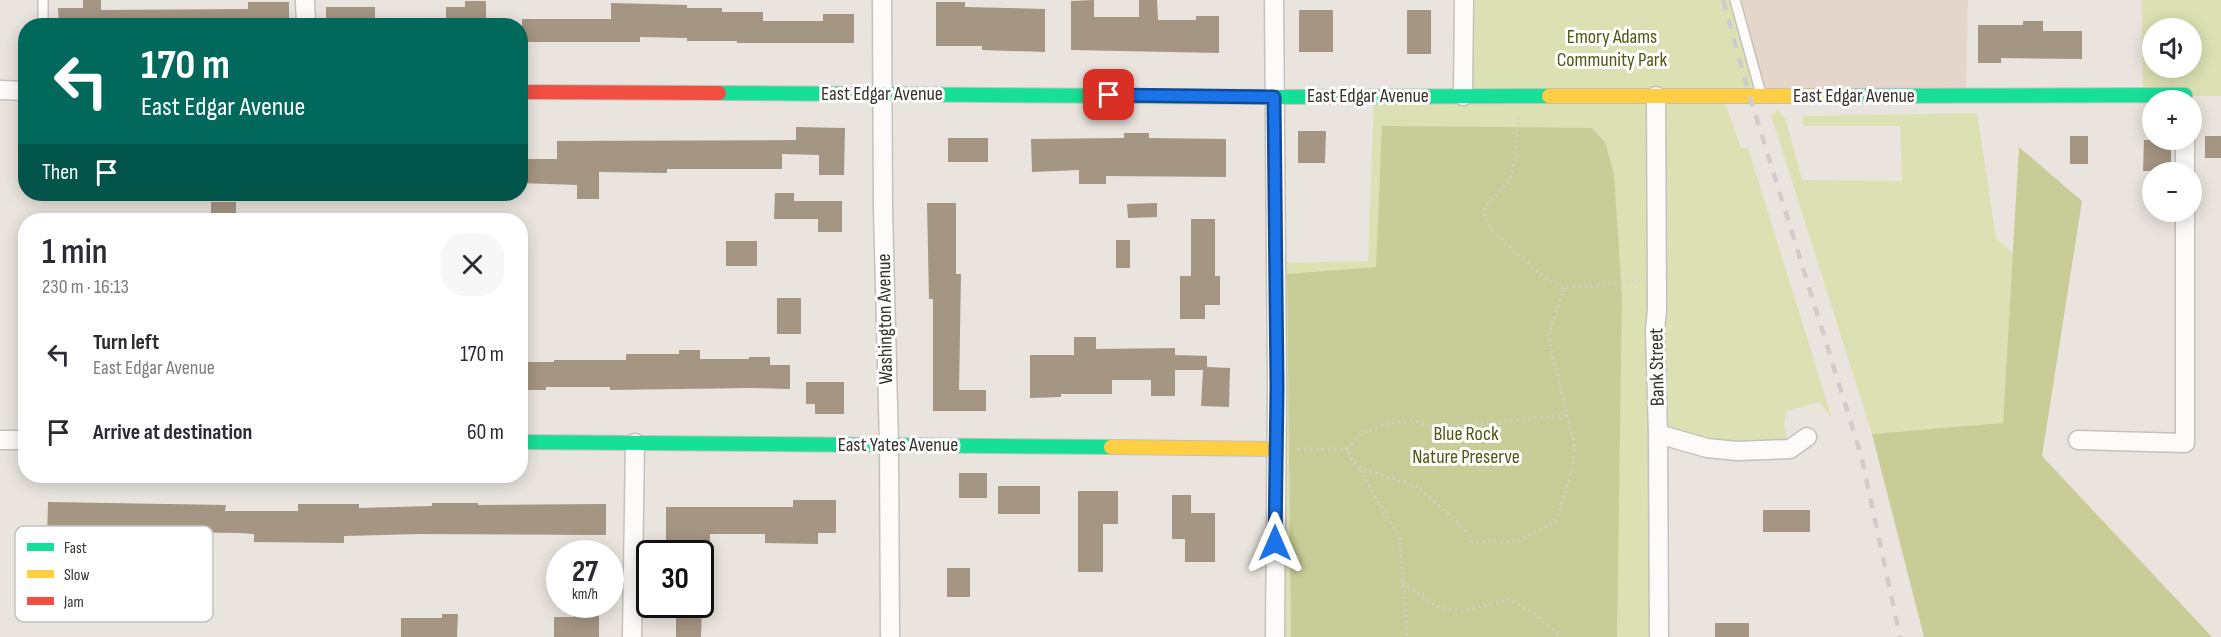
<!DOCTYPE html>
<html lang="en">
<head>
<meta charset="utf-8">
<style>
  :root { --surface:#fff; --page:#f7f7f7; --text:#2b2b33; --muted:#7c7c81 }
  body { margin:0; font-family:"Sofia Sans Condensed",sans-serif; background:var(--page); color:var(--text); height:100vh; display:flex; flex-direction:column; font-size:22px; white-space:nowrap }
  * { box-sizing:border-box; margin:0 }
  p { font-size:20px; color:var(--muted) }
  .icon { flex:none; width:33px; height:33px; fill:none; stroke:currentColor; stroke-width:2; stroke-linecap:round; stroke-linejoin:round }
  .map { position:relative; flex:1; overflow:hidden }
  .side { position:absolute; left:18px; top:213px; width:510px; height:270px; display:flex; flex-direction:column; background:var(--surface); border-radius:24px; box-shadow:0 3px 15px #0003 }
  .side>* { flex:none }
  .top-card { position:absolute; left:18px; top:18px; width:510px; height:183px; border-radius:24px; box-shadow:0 3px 15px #0003; background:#00695c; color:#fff; overflow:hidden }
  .tools { position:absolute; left:2142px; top:18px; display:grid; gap:12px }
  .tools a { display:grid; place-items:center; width:60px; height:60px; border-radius:50%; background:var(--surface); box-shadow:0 3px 15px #0003; font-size:30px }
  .speed { position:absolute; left:546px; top:540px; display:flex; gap:12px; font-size:30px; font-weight:700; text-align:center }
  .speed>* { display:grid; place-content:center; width:78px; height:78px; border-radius:50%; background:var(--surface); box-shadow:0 3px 15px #0003; line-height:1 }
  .speed small { font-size:15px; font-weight:400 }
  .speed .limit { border:3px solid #111; border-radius:9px; background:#fff; color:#111 }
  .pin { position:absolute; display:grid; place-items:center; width:51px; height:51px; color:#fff; margin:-26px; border-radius:12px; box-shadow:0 3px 9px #0006 }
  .me { position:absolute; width:66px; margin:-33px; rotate:0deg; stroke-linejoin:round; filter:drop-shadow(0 0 4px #0008) }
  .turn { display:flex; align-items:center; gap:21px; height:126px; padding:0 24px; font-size:27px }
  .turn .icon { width:78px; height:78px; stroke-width:2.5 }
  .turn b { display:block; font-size:42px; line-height:51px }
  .then { display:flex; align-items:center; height:57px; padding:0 24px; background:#0003; gap:12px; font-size:22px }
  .round { display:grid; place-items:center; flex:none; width:63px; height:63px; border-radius:24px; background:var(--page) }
  .headline { display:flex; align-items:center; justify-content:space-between; height:102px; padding:0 24px }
  h1 { font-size:36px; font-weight:600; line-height:45px }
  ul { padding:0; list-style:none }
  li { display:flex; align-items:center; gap:18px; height:78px; padding:0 24px }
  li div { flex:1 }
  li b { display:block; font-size:22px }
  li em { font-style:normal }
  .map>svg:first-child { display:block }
</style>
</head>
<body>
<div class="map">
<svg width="2221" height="637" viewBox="0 0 2221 637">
  <rect width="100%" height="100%" fill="#eae4de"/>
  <!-- built -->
  <polygon fill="#e4d6cb" points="1731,0 1968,0 1966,96 1750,97"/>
  <!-- green -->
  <g fill="#dce1b3" fill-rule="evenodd">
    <polygon points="1464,0 1735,0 1762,96 1723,97 1741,148 1748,148 1832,418 1819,402 1786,411 1784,426 1790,449 1659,434 1660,637 1275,637 1276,263 1368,261 1374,96 1463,96"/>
    <path d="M 2142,0 L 2221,0 L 2221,96 L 2143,95 ZM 2152,28 L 2192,28 L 2192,68 L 2152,68 Z"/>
    <polygon points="1778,110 1786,120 1802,180 1902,181 1900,126 1803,126 1803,116 1977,113 1996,238 2013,253 2003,424 1872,434 1771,115"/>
  </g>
  <!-- forest -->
  <g fill="#c8cd97">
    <polygon points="1382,126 1592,128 1605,142 1614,174 1622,297 1617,637 1291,637 1287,274 1376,267"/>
    <polygon points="2019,147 2082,201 2042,456 2212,637 1924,637 1872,434 2003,423"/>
  </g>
  <!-- building -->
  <g fill="#a59583">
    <polygon points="83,0 101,0 101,10 248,9 248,2 289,2 289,26 59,26 58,8 83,8"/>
    <polygon points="1094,0 1094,17 1139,17 1139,0 1157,0 1158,20 1196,20 1196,16 1219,16 1219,53 1071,50 1071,1"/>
    <polygon points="465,1 486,1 486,26 446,26 446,7 465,7"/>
    <polygon points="936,2 965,2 965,7 1045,9 1045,52 982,50 982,46 936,46"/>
    <polygon points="611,3 687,5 687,8 722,8 722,12 763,12 763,21 823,21 823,14 854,14 854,43 737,43 737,41 687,41 687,38 640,37 640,42 522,42 522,19 611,19"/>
    <rect x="326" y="7" width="49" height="19"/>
    <rect x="1299" y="10" width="34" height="42"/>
    <rect x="1407" y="10" width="24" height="44"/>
    <polygon points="2023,21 2043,21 2043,31 2082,31 2082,59 2001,58 2001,63 1978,63 1978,25 2023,25"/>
    <polygon points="796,127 845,128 844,175 819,175 819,155 782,154 782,169 667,169 667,173 599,172 599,199 577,199 577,185 520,183 520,159 557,159 557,141 796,140"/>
    <polygon points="1298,131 1326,131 1325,163 1298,163"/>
    <polygon points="1124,133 1149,133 1149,138 1226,139 1226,177 1106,176 1106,184 1079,184 1079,170 1032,172 1031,139 1124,138"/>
    <rect x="2070" y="136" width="18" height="28"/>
    <rect x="2205" y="136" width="16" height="22"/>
    <rect x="948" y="138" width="40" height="24"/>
    <polygon points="2144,140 2171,140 2171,171 2143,171"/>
    <polygon points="775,193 794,193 794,201 842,201 842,232 818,232 818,219 774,219"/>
    <rect x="211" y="202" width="25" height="18"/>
    <polygon points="927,203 956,203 956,274 961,274 959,390 986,390 986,411 933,411 933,299 929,299"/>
    <polygon points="1157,203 1157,217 1128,218 1127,204"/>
    <polygon points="1191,219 1215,219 1215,276 1220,276 1220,305 1205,305 1205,319 1180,319 1180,276 1191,276"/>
    <rect x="1116" y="240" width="14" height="28"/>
    <rect x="726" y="241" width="31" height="25"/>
    <rect x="777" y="298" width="24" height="36"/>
    <polygon points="1074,337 1096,337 1096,349 1175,348 1175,355 1207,356 1207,367 1230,368 1229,407 1201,406 1203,370 1175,370 1175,396 1151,396 1151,380 1112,380 1112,394 1061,394 1061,397 1030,398 1030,355 1074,355"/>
    <polygon points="679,350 700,350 700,359 749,359 749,357 770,357 770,365 790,365 790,389 749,388 610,390 610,387 546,387 546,390 520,390 520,362 554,362 554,360 626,360 626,354 679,354"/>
    <polygon points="806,382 844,382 844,414 815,414 815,404 806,404"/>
    <rect x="959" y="473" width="28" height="25"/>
    <rect x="998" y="486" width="42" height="28"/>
    <polygon points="1078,491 1118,491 1118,524 1103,524 1103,572 1078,572"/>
    <polygon points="1172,495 1191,495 1191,513 1215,513 1215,562 1185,562 1185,539 1172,539"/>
    <polygon points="793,500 836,500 836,533 818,533 818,544 765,543 765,534 710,534 710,544 666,544 666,507 793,507"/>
    <polygon points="48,502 226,505 225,511 298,511 298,504 359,504 359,508 432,506 432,503 478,503 478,505 606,504 606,535 419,534 344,536 344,543 254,542 254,534 239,533 166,532 166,534 101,534 101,538 47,537"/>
    <rect x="1763" y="510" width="47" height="22"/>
    <rect x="947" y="568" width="23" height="29"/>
    <polygon points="574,604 599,604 599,637 554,637 554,617 574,617"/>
    <polygon points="676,604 702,604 701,637 676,637"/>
    <polygon points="442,614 458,614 457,637 401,637 401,618 442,618"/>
    <rect x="1715" y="623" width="34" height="14"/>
  </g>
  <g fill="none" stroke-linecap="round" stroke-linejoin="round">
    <defs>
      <g id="lane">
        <polyline points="1735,0 1761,94"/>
        <polyline points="43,26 43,0"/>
      </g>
      <g id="street">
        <polyline points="305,0 306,26"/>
        <polyline points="882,0 883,210 889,445 890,637"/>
        <polyline points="1274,0 1277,387 1275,637"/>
        <polyline points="0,90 26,91"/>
        <polyline points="1463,96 1464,0"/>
        <polyline points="1656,96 1657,309 1655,331 1658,434 1659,637"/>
        <polyline points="2185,172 2185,140"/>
        <polyline points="1658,434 1707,448 1737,451 1790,449 1807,437"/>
        <polyline points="0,440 26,440"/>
        <polyline points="2078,440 2185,443 2185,212"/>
        <polyline points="632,637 635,443"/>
      </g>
      <g id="fast">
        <polyline points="719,93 1274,97 1549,96"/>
        <polyline points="1828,96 2185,95 2185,100"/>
        <polyline points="520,442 1111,447"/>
      </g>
      <g id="slow">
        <polyline points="1549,96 1828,96"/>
        <polyline points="1111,447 1276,449"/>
      </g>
      <polyline id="jam" points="520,92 719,93"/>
    </defs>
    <!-- lane casing -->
    <use href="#lane" stroke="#c5c0bb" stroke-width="12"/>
    <!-- street casing -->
    <use href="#street" stroke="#c5c0bb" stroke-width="21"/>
    <!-- fast casing -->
    <use href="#fast" stroke="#c5c0bb" stroke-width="16"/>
    <!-- slow casing -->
    <use href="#slow" stroke="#c5c0bb" stroke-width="16"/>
    <!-- jam casing -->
    <use href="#jam" stroke="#c5c0bb" stroke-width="16"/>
    <!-- path -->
    <g stroke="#d3d1d0" stroke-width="3" stroke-dasharray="1.5 4.5" stroke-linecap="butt">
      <polyline points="1518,117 1515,160 1510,180 1485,207 1484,218 1492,230 1538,273 1564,288 1640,281"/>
      <polyline points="1564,288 1548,337 1574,443 1573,467 1556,521 1519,541 1472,541 1460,524 1416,486 1360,468 1352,460 1347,449 1359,435 1382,425 1412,420 1437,428 1568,415"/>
      <polyline points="1298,449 1347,449"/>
      <polyline points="1360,470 1400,539 1407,637"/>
      <polyline points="1403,583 1438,607 1461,611 1510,599 1536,615 1561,637"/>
    </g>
    <!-- lane -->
    <use href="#lane" stroke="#fcfbfa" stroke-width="9"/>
    <!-- street -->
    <use href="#street" stroke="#fcfbfa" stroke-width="18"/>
    <!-- fast -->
    <use href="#fast" stroke="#16e098" stroke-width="14"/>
    <!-- slow -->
    <use href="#slow" stroke="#ffcf43" stroke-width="14"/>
    <!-- jam -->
    <use href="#jam" stroke="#f24e42" stroke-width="14"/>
    <!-- rail -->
    <polyline stroke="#cfcdcb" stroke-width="4.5" stroke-dasharray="10 10" stroke-linecap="butt" points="1723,0 1750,97 1861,455 1900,637"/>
  </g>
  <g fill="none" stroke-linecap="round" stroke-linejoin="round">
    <defs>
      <polyline id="route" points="1109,95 1274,97 1277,387 1275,543"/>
    </defs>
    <!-- route casing -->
    <use href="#route" stroke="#114b97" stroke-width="15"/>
    <!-- route -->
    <use href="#route" stroke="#1a73e8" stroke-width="10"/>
  </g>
  <g text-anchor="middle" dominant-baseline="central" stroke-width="6" stroke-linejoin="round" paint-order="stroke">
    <!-- park labels -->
    <g font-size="20" fill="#505813" stroke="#fff">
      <text x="1612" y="37">Emory Adams<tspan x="1612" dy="23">Community Park</tspan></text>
      <text x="1466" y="434">Blue Rock<tspan x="1466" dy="23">Nature Preserve</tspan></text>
    </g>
    <!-- street labels -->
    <g font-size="20" fill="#37322e" stroke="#fff">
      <text x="882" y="94">East Edgar Avenue</text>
      <text x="1368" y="96">East Edgar Avenue</text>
      <text x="1854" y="96">East Edgar Avenue</text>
      <text transform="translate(885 319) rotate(-91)">Washington Avenue</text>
      <text transform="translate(1657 367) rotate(-91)">Bank Street</text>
      <text x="898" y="445">East Yates Avenue</text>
    </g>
  </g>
  <!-- legend -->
  <rect x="15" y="526" width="198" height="96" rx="9" fill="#fff" stroke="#c3c2c0" stroke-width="1.5"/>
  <rect x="27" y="543" width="27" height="8" fill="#16e098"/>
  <rect x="27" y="570" width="27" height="8" fill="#ffcf43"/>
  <rect x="27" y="597" width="27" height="8" fill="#f24e42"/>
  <g font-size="16" fill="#37322e">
    <text x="64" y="553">Fast</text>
    <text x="64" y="580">Slow</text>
    <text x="64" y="607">Jam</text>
  </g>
</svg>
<div class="tools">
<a><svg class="icon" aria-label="sound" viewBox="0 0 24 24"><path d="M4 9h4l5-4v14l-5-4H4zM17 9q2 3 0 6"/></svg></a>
<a>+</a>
<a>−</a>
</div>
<div class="speed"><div>27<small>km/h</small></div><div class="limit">30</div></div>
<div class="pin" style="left:1109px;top:95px;background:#d93025"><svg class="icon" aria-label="arrive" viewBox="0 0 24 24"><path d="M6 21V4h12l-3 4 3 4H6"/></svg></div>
<svg class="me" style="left:1275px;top:543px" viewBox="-20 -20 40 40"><path d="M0-17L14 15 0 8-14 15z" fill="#1a73e8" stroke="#fff" stroke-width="4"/></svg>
<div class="top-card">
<div class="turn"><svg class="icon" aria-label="left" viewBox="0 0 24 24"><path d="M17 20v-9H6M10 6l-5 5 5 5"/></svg><div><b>170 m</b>East Edgar Avenue</div></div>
<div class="then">Then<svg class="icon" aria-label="arrive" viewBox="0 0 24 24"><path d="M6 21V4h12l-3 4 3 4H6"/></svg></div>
</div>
<section class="side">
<div class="headline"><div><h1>1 min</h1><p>230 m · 16:13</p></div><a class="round"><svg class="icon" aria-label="close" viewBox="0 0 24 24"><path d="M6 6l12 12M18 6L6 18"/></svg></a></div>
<ul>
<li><svg class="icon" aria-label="left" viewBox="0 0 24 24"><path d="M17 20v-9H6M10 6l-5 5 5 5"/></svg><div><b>Turn left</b><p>East Edgar Avenue</p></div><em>170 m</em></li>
<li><svg class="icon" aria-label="arrive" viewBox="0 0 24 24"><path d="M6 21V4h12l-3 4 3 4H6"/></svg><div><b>Arrive at destination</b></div><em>60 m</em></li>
</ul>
</section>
</div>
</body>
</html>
